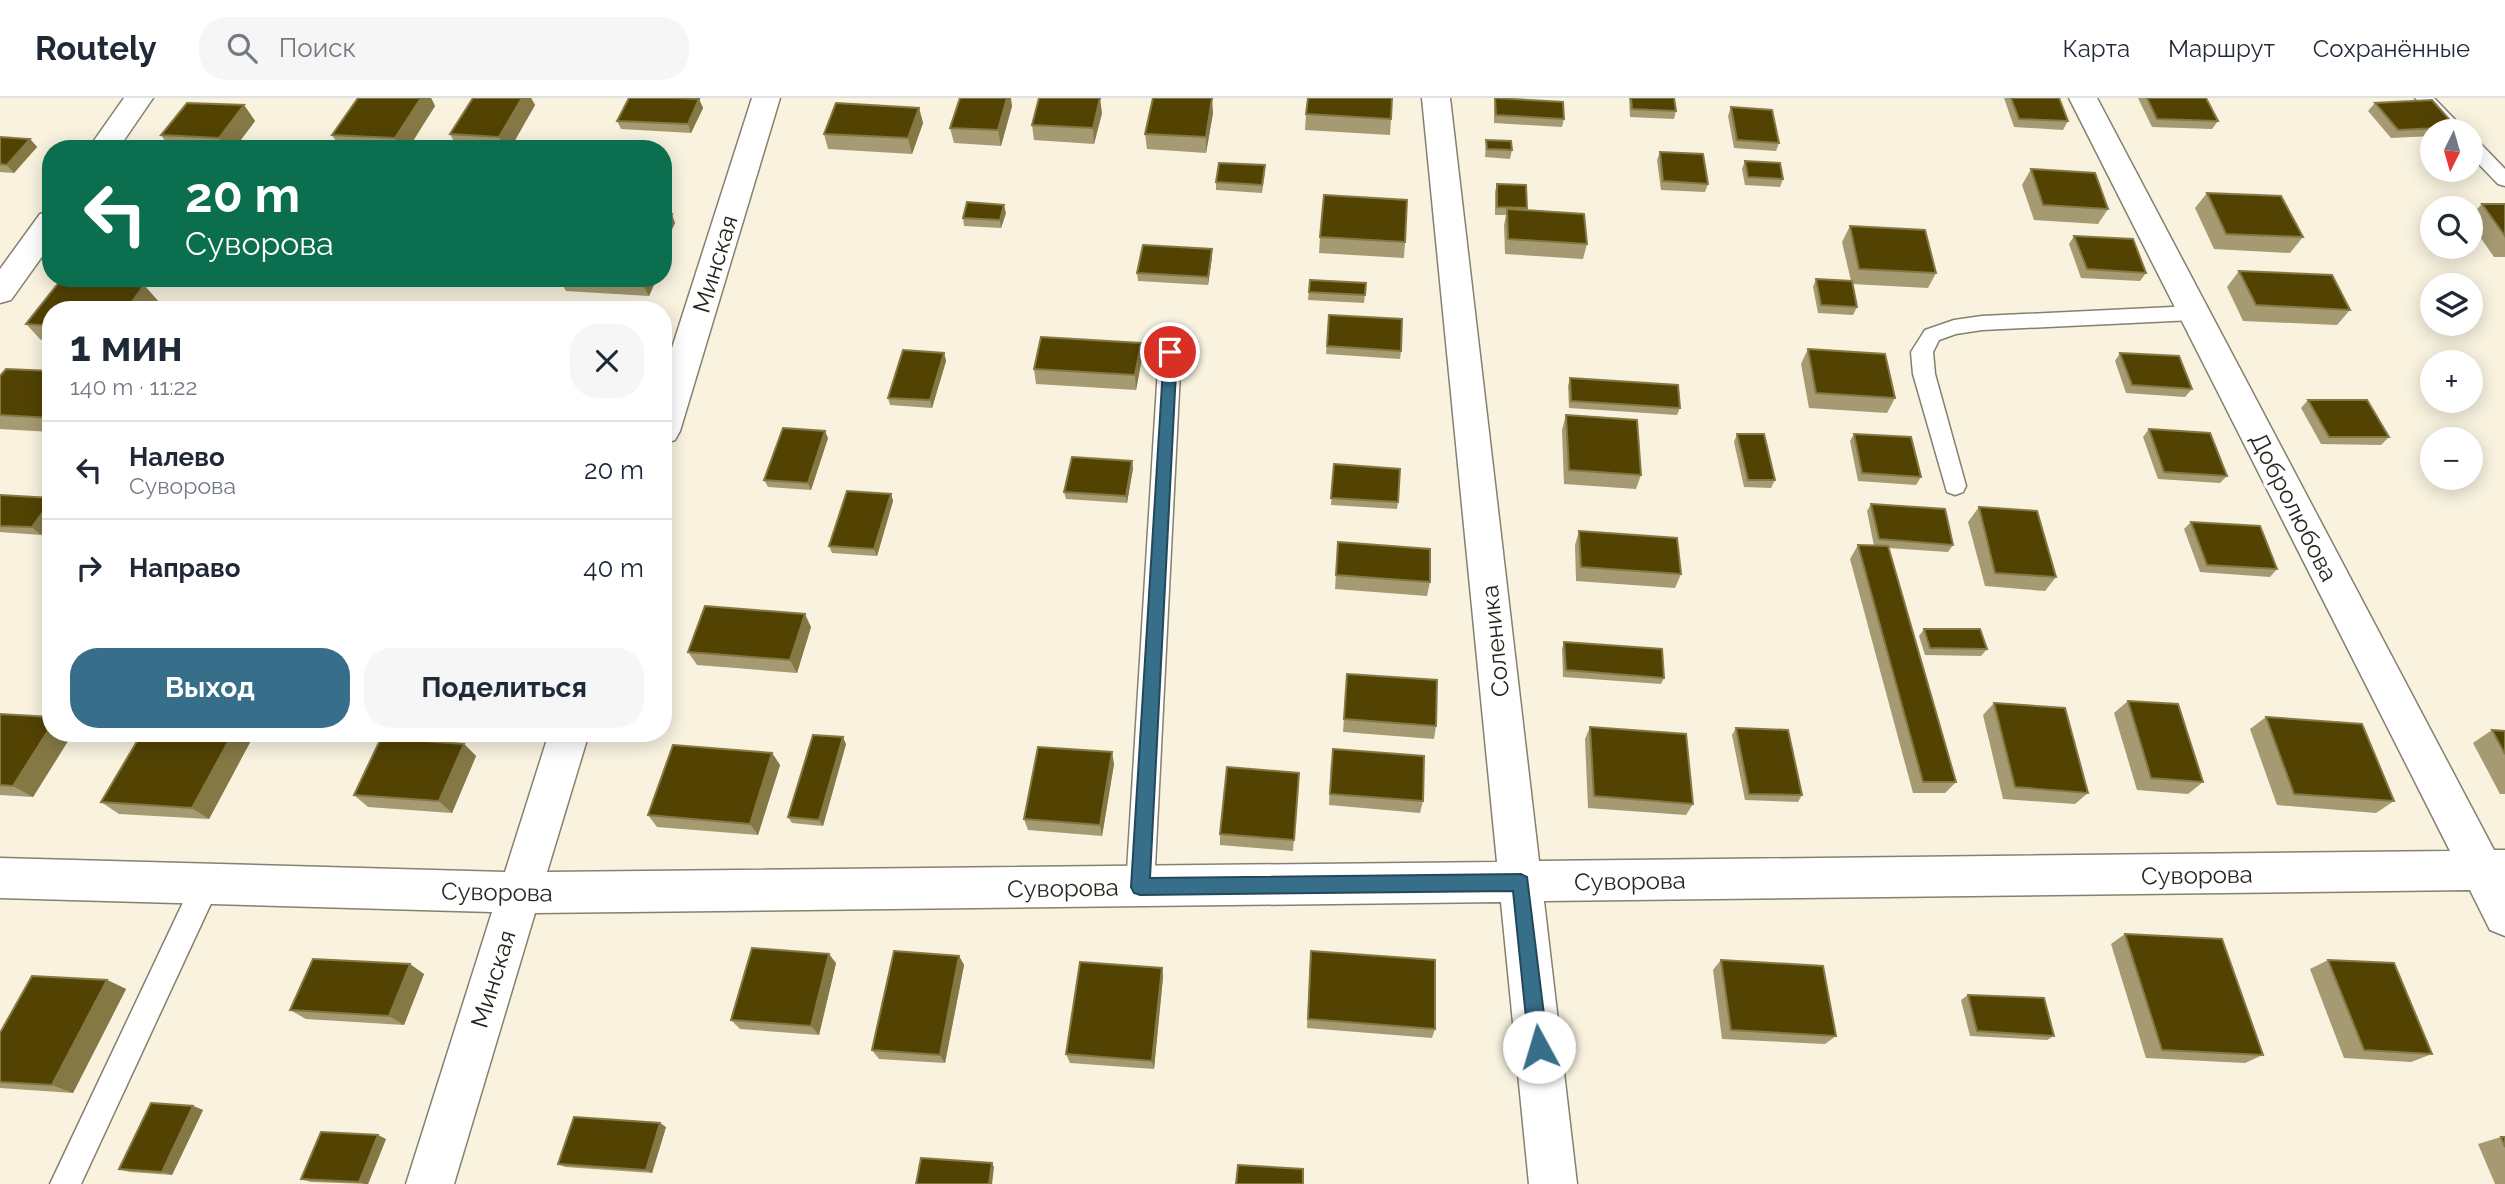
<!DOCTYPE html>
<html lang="ru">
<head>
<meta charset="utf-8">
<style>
  :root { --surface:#fff; --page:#f6f6f7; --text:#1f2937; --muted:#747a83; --line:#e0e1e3; --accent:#376e89 }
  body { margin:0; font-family:Raleway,sans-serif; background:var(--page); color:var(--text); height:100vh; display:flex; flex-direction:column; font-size:26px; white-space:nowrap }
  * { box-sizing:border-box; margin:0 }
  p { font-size:23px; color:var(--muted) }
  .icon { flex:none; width:38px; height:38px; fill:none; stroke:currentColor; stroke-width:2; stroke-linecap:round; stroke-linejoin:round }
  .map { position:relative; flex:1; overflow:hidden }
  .details { position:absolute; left:42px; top:203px; width:630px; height:441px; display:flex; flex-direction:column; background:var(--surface); border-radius:28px; box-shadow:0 4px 18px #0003 }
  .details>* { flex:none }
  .guide { position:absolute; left:42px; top:42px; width:630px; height:147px; border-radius:28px; box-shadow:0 4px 18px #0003; background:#0b6e4f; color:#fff; overflow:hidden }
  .needle { width:46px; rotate:185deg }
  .controls { position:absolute; left:2420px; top:21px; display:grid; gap:14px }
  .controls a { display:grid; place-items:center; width:63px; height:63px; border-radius:50%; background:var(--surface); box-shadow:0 4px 18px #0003; font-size:35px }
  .pin { position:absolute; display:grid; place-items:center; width:60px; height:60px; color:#fff; margin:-30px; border:4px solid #fff; border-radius:50%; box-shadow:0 2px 7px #0007 }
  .me { position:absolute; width:77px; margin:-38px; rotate:354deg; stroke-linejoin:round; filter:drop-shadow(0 0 5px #0008) }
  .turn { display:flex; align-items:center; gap:24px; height:147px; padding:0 28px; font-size:32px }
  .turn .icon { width:91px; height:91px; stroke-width:2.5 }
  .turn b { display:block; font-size:49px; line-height:60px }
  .round { display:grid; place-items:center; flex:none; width:74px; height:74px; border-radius:28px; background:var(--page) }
  .head { display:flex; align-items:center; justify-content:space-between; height:119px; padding:0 28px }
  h1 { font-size:42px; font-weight:700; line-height:52px }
  .button { display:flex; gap:14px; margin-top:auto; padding:14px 28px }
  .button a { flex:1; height:80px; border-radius:28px; background:var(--accent); color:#fff; font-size:28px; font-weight:700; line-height:80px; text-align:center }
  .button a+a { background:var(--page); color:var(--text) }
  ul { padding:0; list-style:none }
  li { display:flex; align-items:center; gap:21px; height:98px; padding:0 28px; border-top:2px solid var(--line) }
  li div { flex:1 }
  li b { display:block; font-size:26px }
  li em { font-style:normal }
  header { display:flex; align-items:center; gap:42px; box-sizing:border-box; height:98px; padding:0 35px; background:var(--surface); border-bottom:2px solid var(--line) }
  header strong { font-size:33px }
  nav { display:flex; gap:38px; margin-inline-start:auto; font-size:24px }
  .search { width:490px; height:63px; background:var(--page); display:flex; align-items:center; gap:18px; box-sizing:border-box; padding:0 24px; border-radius:28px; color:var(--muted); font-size:26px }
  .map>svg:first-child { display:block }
</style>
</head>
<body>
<header>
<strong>Routely</strong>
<div class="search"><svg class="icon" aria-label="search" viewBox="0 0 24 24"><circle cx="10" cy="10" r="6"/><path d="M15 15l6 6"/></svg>Поиск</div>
<nav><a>Карта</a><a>Маршрут</a><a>Сохранённые</a></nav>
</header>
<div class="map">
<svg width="2505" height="1086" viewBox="0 0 2505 1086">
  <rect width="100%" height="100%" fill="#f8f2df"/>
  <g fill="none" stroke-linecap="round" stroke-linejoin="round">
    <defs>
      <g id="lane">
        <polygon points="2415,0 2434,0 2466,33 2447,33"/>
        <polygon points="2471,41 2478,43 2505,71 2505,88 2498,86 2471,58"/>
        <polygon points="2193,208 2200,210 2203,215 2200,220 2193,222 1982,232 1956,236 1939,242 1933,254 1935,276 1966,388 1963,394 1955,397 1947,394 1913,276 1911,254 1925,232 1954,222 1982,218"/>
        <polygon points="1170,246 1177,249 1181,254 1154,789 1150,798 1140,802 1130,798 1126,789 1159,254 1163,249"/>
        <polygon points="206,773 216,777 220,786 81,1086 50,1086 196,777"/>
      </g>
      <g id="street">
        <polygon points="124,0 153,0 118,51 88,51"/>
        <polygon points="752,0 780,0 680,333 675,342 663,346 663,278"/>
        <polygon points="1422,0 1450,0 1539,763 2450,753 2069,0 2097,0 2494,752 2505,752 2505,838 2490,832 2470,792 1544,803 1577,1086 1529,1086 1501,804 535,815 454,1086 406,1086 492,814 0,800 0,760 505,774 549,635 589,635 547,774 1497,764"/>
        <polygon points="51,113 51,146 11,202 0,205 0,171 40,116"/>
      </g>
    </defs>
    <!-- lane casing -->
    <use href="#lane" stroke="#85806f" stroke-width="3"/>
    <!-- street casing -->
    <use href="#street" stroke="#85806f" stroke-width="3"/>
    <!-- lane -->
    <use href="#lane" fill="#fff" fill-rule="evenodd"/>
    <!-- street -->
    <use href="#street" fill="#fff" fill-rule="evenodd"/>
  </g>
  <!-- wall -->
  <g fill="#a59a71">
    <polygon points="358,0 431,0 435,8 410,47 452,49 453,51 341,51 332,37"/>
    <polygon points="473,0 531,0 535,7 510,51 458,51 450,36"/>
    <polygon points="1495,0 1564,21 1562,29 1494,25 1494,9"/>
    <polygon points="1629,0 1674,0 1676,13 1674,21 1630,19"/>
    <polygon points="2004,0 2059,0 2068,23 2063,32 2014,29"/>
    <polygon points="2138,0 2206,0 2218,23 2212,31 2152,29"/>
    <polygon points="699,1 703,10 691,35 621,31 617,23"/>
    <polygon points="2375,5 2456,29 2452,33 2432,33 2432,38 2391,40 2368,13"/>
    <polygon points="244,7 255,23 234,51 171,51 161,37"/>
    <polygon points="1012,8 1001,48 954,45 950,30"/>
    <polygon points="1731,9 1779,45 1776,53 1734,50 1728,18"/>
    <polygon points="919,10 923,25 912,56 828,51 824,36"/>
    <polygon points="1102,15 1094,46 1034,42 1032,27"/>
    <polygon points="1213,15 1206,55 1147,51 1145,36"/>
    <polygon points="1306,16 1391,21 1390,37 1305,32"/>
    <polygon points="0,39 30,41 37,49 14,75 0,74"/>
    <polygon points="1486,42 1512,52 1510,61 1485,59"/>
    <polygon points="1660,54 1708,86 1705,94 1661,92 1657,62"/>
    <polygon points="1745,63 1783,81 1780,89 1745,87 1742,71"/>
    <polygon points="2031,71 2108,111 2098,126 2034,122 2022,87"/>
    <polygon points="1265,75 1262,95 1216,92 1216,84"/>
    <polygon points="1497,86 1527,110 1526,112 1587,146 1583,161 1505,156 1504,127 1506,117 1495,117 1495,94"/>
    <polygon points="2207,95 2303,139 2290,155 2214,151 2195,110"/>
    <polygon points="2482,106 2505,106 2505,159 2494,159 2471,126 2471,117"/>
    <polygon points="1006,115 1001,130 964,128 963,120"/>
    <polygon points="1850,128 1936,175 1928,190 1852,186 1857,209 1853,217 1818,215 1813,189 1816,181 1851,183 1842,144"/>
    <polygon points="2074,138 2146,175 2140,183 2081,180 2069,146"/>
    <polygon points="1320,139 1405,144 1404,160 1319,155"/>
    <polygon points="1212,151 1212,159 1208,187 1138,183 1137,175"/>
    <polygon points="2239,173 2350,212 2337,227 2243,223 2227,189"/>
    <polygon points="559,180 657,180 649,198 566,193"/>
    <polygon points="1310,182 1366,185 1364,205 1308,202"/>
    <polygon points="60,183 144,187 158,203 151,212 51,212 51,242 41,242 26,226"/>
    <polygon points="1329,217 1401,253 1400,261 1326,256"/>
    <polygon points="1141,245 1142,260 1136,292 1036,286 1034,271"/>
    <polygon points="1808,251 1895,300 1887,315 1809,310 1801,266"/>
    <polygon points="944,255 946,263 932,310 890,307 888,300"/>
    <polygon points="2120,255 2192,291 2185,299 2126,295 2115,263"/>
    <polygon points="51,273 51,334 0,331 0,278"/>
    <polygon points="1570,280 1680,310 1677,317 1569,310 1568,288"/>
    <polygon points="2308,302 2389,339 2381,347 2321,346 2301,310"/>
    <polygon points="1566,317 1641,377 1636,391 1564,386 1562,332"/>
    <polygon points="2149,331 2227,378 2220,385 2158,381 2143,339"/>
    <polygon points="1737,336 1775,382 1771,390 1744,389 1734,344"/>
    <polygon points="1854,336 1921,379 1916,387 1858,383 1850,343"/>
    <polygon points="828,340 811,392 768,389 764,382"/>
    <polygon points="1334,366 1398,404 1397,411 1331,407"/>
    <polygon points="1133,370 1127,405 1066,401 1064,394"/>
    <polygon points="891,396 893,403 877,458 832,455 829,448"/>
    <polygon points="0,397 51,400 51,423 41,437 0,434"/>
    <polygon points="1871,406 1953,447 1948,454 1888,450 1956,684 1945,695 1913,695 1850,461 1858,447 1874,448 1867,413"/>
    <polygon points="1979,409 2056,479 2045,493 1985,488 1968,424"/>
    <polygon points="2191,424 2277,471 2270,479 2200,474 2184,431"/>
    <polygon points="1579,433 1681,476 1675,490 1576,483 1575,447"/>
    <polygon points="1338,444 1430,484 1427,498 1335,491"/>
    <polygon points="811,529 797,575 697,567 688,554"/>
    <polygon points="1924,531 1987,551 1981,558 1925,557 1919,538"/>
    <polygon points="1564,544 1664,580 1661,586 1563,579 1562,551"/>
    <polygon points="1347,576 1436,628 1434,641 1343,634"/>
    <polygon points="2128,603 2203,684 2188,696 2137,692 2114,615"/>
    <polygon points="1994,605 2088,695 2075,706 2003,701 1983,617"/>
    <polygon points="0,616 51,635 73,635 33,699 0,697"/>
    <polygon points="2266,619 2394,703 2376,715 2277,707 2250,631"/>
    <polygon points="1590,629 1693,706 1686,717 1588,710 1585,641"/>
    <polygon points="1736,630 1802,697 1798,704 1745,702 1732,637"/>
    <polygon points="2492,632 2505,633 2505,696 2500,696 2473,645"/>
    <polygon points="142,635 255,635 209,721 119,716 101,704"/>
    <polygon points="464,646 476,658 452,715 368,709 354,697"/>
    <polygon points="846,646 823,728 792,725 788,719"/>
    <polygon points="772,655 780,667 758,737 657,729 648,717"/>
    <polygon points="1331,663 1423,703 1420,715 1329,707"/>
    <polygon points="1114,666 1102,738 1028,732 1024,721"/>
    <polygon points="1299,675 1293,753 1220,747 1220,736"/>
    <polygon points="2125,836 2263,957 2245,965 2146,960 2111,846"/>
    <polygon points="959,858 964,867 945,965 879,961 872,952"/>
    <polygon points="1721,862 1836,938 1825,946 1722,941 1713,872"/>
    <polygon points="2328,862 2432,956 2411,964 2344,960 2310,871"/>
    <polygon points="1310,863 1435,931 1432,940 1307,930"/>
    <polygon points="836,865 819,937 740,931 731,922"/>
    <polygon points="1162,870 1163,879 1154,971 1070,965 1066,956"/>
    <polygon points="424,876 404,927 306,921 290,912"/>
    <polygon points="107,882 126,891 73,995 0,990 0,935"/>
    <polygon points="1968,897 2054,938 2047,942 1970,938 1961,902"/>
    <polygon points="193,1008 203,1012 172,1077 130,1074 119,1071"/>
    <polygon points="666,1029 652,1075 565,1069 558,1066"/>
    <polygon points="2501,1039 2505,1039 2505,1086 2495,1086 2478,1046"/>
    <polygon points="386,1041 368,1086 311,1084 301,1081"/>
  </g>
  <!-- shaded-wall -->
  <g fill="#847845">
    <polygon points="421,0 431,0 435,8 408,51 402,51 395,40"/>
    <polygon points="522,0 531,0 535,7 510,51 505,51 499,39"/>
    <polygon points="1007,0 1011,0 1012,8 1001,48 998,32"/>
    <polygon points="1100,0 1102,15 1094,46 1093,30"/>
    <polygon points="1212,0 1213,15 1206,55 1206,39"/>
    <polygon points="699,1 703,10 691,35 688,26"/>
    <polygon points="244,7 255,23 234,51 227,51 219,40"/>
    <polygon points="919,10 923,25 912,56 908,40"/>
    <polygon points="30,41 37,49 14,75 7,67"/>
    <polygon points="1004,107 1006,115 1001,130 1000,122"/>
    <polygon points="672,116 675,125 665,147 663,143 663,135"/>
    <polygon points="1212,151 1212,159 1208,187 1208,179"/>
    <polygon points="642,180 657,180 649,198 641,183"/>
    <polygon points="144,187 158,203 151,212 126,212"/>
    <polygon points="1141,245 1142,260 1136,292 1135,277"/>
    <polygon points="944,255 946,263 932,310 930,302"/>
    <polygon points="825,333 828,340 811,392 808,385"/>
    <polygon points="1132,363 1133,370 1127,405 1126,398"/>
    <polygon points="891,396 893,403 877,458 874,451"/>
    <polygon points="51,403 51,423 41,437 32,429"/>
    <polygon points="805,516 811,529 797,575 790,562"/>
    <polygon points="51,628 51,635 73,635 33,699 13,688"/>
    <polygon points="233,635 255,635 209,721 192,710"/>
    <polygon points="843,639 846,646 823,728 819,722"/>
    <polygon points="464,646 476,658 452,715 439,703"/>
    <polygon points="1112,654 1114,666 1102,738 1100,727"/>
    <polygon points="772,655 780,667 758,737 750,726"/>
    <polygon points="829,856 836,865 819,937 811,928"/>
    <polygon points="959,858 964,867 945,965 940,957"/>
    <polygon points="410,866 424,876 404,927 389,918"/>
    <polygon points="1162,870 1163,879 1154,971 1152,963"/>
    <polygon points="107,882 126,891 73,995 52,987"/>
    <polygon points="193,1008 203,1012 172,1077 162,1074"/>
    <polygon points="660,1025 666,1029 652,1075 646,1072"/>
    <polygon points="378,1037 386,1041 368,1086 365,1086 359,1084"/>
    <polygon points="992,1065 994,1069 992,1086 989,1086"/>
  </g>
  <!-- building -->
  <g fill="#524303" stroke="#847845" stroke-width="2">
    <polygon points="358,0 421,0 395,40 332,37"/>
    <polygon points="473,0 522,0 499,39 450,36"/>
    <polygon points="629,0 674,0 699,1 688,26 617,23"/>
    <polygon points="960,0 1007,0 998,32 950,30"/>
    <polygon points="1039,0 1100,0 1093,30 1032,27"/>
    <polygon points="1153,0 1212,0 1206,39 1145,36"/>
    <polygon points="1308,0 1392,0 1391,21 1306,16"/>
    <polygon points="1495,0 1563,4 1564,21 1496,17"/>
    <polygon points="1631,0 1674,0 1676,13 1632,11"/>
    <polygon points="2011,0 2059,0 2068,23 2019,21"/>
    <polygon points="2147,0 2206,0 2218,23 2157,21"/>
    <polygon points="2432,2 2456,29 2398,32 2375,5"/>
    <polygon points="187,5 244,7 219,40 161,37"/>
    <polygon points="836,5 919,10 908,40 824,36"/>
    <polygon points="1731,9 1772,12 1779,45 1737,42"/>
    <polygon points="0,39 30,41 7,67 0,66"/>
    <polygon points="1486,42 1511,43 1512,52 1487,51"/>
    <polygon points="400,46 452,49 451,51 397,51"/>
    <polygon points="541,49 576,51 540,51"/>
    <polygon points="1660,54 1703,56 1708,86 1663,83"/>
    <polygon points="1745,63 1780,65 1783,81 1748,79"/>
    <polygon points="1219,65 1265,67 1262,87 1216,84"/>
    <polygon points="2031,71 2095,75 2108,111 2043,107"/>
    <polygon points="1497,86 1526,87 1527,110 1497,109"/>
    <polygon points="2207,95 2281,98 2303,139 2226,136"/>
    <polygon points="1324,97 1407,102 1405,144 1320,139"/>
    <polygon points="967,104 1004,107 1000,122 963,120"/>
    <polygon points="2482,106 2505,106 2505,138"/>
    <polygon points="1507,111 1584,116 1587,146 1508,141"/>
    <polygon points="663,116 672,116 663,135"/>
    <polygon points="1850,128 1925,132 1936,175 1859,171"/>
    <polygon points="2074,138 2133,141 2146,175 2087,171"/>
    <polygon points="1143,147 1212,151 1208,179 1137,175"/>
    <polygon points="2239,173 2332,177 2350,212 2256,207"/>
    <polygon points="595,180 642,180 641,183"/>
    <polygon points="1816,181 1852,183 1857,209 1821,207"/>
    <polygon points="1310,182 1366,185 1365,197 1309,194"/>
    <polygon points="60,183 144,187 126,212 51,212 51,228 26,226"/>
    <polygon points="560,206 622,209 621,212 557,212"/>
    <polygon points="1329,217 1402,221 1401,253 1327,248"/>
    <polygon points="1041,239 1141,245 1135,277 1034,271"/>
    <polygon points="1808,251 1885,256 1895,300 1816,295"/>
    <polygon points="903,252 944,255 930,302 888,300"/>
    <polygon points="2120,255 2179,258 2192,291 2132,287"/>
    <polygon points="6,271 51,273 51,320 0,317 0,278"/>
    <polygon points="1570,280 1678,287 1680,310 1571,303"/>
    <polygon points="2308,302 2367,302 2389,339 2329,339"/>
    <polygon points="1566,317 1637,322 1641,377 1569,372"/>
    <polygon points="783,330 825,333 808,385 764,382"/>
    <polygon points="2149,331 2210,335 2227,378 2164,374"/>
    <polygon points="1737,336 1764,336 1775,382 1748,382"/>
    <polygon points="1854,336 1911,339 1921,379 1862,375"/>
    <polygon points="1072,359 1132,363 1126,398 1064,394"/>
    <polygon points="1334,366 1400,371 1398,404 1331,400"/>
    <polygon points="847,393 891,396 874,451 829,448"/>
    <polygon points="0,397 51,400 51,403 32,429 0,428"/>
    <polygon points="1871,406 1945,411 1953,447 1879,441"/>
    <polygon points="1979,409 2037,413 2056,479 1995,475"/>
    <polygon points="2191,424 2260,428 2277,471 2207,467"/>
    <polygon points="1579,433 1677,440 1681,476 1581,469"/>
    <polygon points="1338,444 1430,451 1430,484 1336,477"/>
    <polygon points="1858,447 1888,448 1956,684 1923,684"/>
    <polygon points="705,508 805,516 790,562 688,554"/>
    <polygon points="1924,531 1980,531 1987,551 1930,550"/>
    <polygon points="1564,544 1662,551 1664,580 1566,572"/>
    <polygon points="1347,576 1437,582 1436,628 1344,621"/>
    <polygon points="2128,603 2178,606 2203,684 2151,680"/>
    <polygon points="1994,605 2065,610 2088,695 2015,689"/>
    <polygon points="0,616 51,619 51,628 13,688 0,687"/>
    <polygon points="2266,619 2362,626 2394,703 2294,696"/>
    <polygon points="1590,629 1686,636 1693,706 1594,698"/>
    <polygon points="1736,630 1788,632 1802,697 1749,696"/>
    <polygon points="2492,632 2505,633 2505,656"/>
    <polygon points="142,635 233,635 192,710 101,704"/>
    <polygon points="813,637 843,639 819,722 788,719"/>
    <polygon points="381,640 464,646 439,703 354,697"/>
    <polygon points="673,647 772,655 750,726 648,717"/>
    <polygon points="1038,649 1112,654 1100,727 1024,721"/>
    <polygon points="1333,651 1424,658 1423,703 1330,696"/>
    <polygon points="1227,669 1299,675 1294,742 1220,736"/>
    <polygon points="2125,836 2222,841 2263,957 2162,952"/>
    <polygon points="752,850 829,856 811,928 731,922"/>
    <polygon points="894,853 959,858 940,957 872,952"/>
    <polygon points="1311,853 1435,862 1435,931 1308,921"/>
    <polygon points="313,861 410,866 389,918 290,912"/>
    <polygon points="1721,862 1823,868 1836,938 1731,932"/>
    <polygon points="2328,862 2394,865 2432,956 2364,952"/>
    <polygon points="1080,864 1162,870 1152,963 1066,956"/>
    <polygon points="32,878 107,882 52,987 0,984 0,935"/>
    <polygon points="1968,897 2044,900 2054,938 1977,933"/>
    <polygon points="151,1005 193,1008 162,1074 119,1071"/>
    <polygon points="574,1019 660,1025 646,1072 558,1066"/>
    <polygon points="321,1034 378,1037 359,1084 301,1081"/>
    <polygon points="2501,1039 2505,1039 2505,1049"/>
    <polygon points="921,1060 992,1065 989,1086 916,1086"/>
    <polygon points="1238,1067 1303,1071 1303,1086 1236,1086"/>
  </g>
  <!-- route -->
  <polygon fill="#376e89" stroke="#244859" stroke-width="2" points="1170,249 1177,254 1150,780 1521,776 1527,779 1548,949 1545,956 1539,958 1532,956 1529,949 1513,793 1140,797 1134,795 1131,789 1164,254"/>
  <g text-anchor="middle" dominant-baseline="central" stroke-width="7" stroke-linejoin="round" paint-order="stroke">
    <!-- street labels -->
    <g font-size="24" fill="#28261e" stroke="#fff">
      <text transform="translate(715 166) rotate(-73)">Минская</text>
      <text transform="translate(2294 409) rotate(63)">Добролюбова</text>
      <text transform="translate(1495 543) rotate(-96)">Соленика</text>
      <text transform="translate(2197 777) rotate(-1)">Суворова</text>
      <text transform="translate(1630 783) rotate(-1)">Суворова</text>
      <text transform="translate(1063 790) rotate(-1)">Суворова</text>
      <text transform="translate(497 794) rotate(1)">Суворова</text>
      <text transform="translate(493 881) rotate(-73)">Минская</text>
    </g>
  </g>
</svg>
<div class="controls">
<a><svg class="needle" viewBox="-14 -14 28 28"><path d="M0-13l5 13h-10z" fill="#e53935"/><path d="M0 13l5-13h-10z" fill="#747a83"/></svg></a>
<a><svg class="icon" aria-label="search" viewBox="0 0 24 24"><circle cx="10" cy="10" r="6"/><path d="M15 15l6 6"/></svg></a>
<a><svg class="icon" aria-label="layers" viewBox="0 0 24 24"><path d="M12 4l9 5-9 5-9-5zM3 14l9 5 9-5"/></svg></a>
<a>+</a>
<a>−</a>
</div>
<div class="pin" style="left:1170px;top:254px;background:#d93025"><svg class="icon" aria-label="arrive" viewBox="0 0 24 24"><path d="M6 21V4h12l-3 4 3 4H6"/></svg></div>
<svg class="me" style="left:1539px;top:949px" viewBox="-20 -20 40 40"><circle r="19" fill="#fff"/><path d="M0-13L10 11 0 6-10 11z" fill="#376e89"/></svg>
<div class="guide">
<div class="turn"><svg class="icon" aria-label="left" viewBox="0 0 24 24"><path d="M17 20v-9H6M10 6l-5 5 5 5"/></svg><div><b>20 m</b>Суворова</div></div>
</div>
<section class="details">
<div class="head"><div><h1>1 мин</h1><p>140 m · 11:22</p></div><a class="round"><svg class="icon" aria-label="close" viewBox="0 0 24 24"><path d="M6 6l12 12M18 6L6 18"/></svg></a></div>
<ul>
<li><svg class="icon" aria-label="left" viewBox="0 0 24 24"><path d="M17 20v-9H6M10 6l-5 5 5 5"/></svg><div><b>Налево</b><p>Суворова</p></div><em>20 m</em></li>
<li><svg class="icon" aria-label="right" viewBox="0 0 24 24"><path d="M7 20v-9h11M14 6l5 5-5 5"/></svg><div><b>Направо</b></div><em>40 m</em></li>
</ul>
<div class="button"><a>Выход</a><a>Поделиться</a></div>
</section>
</div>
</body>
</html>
